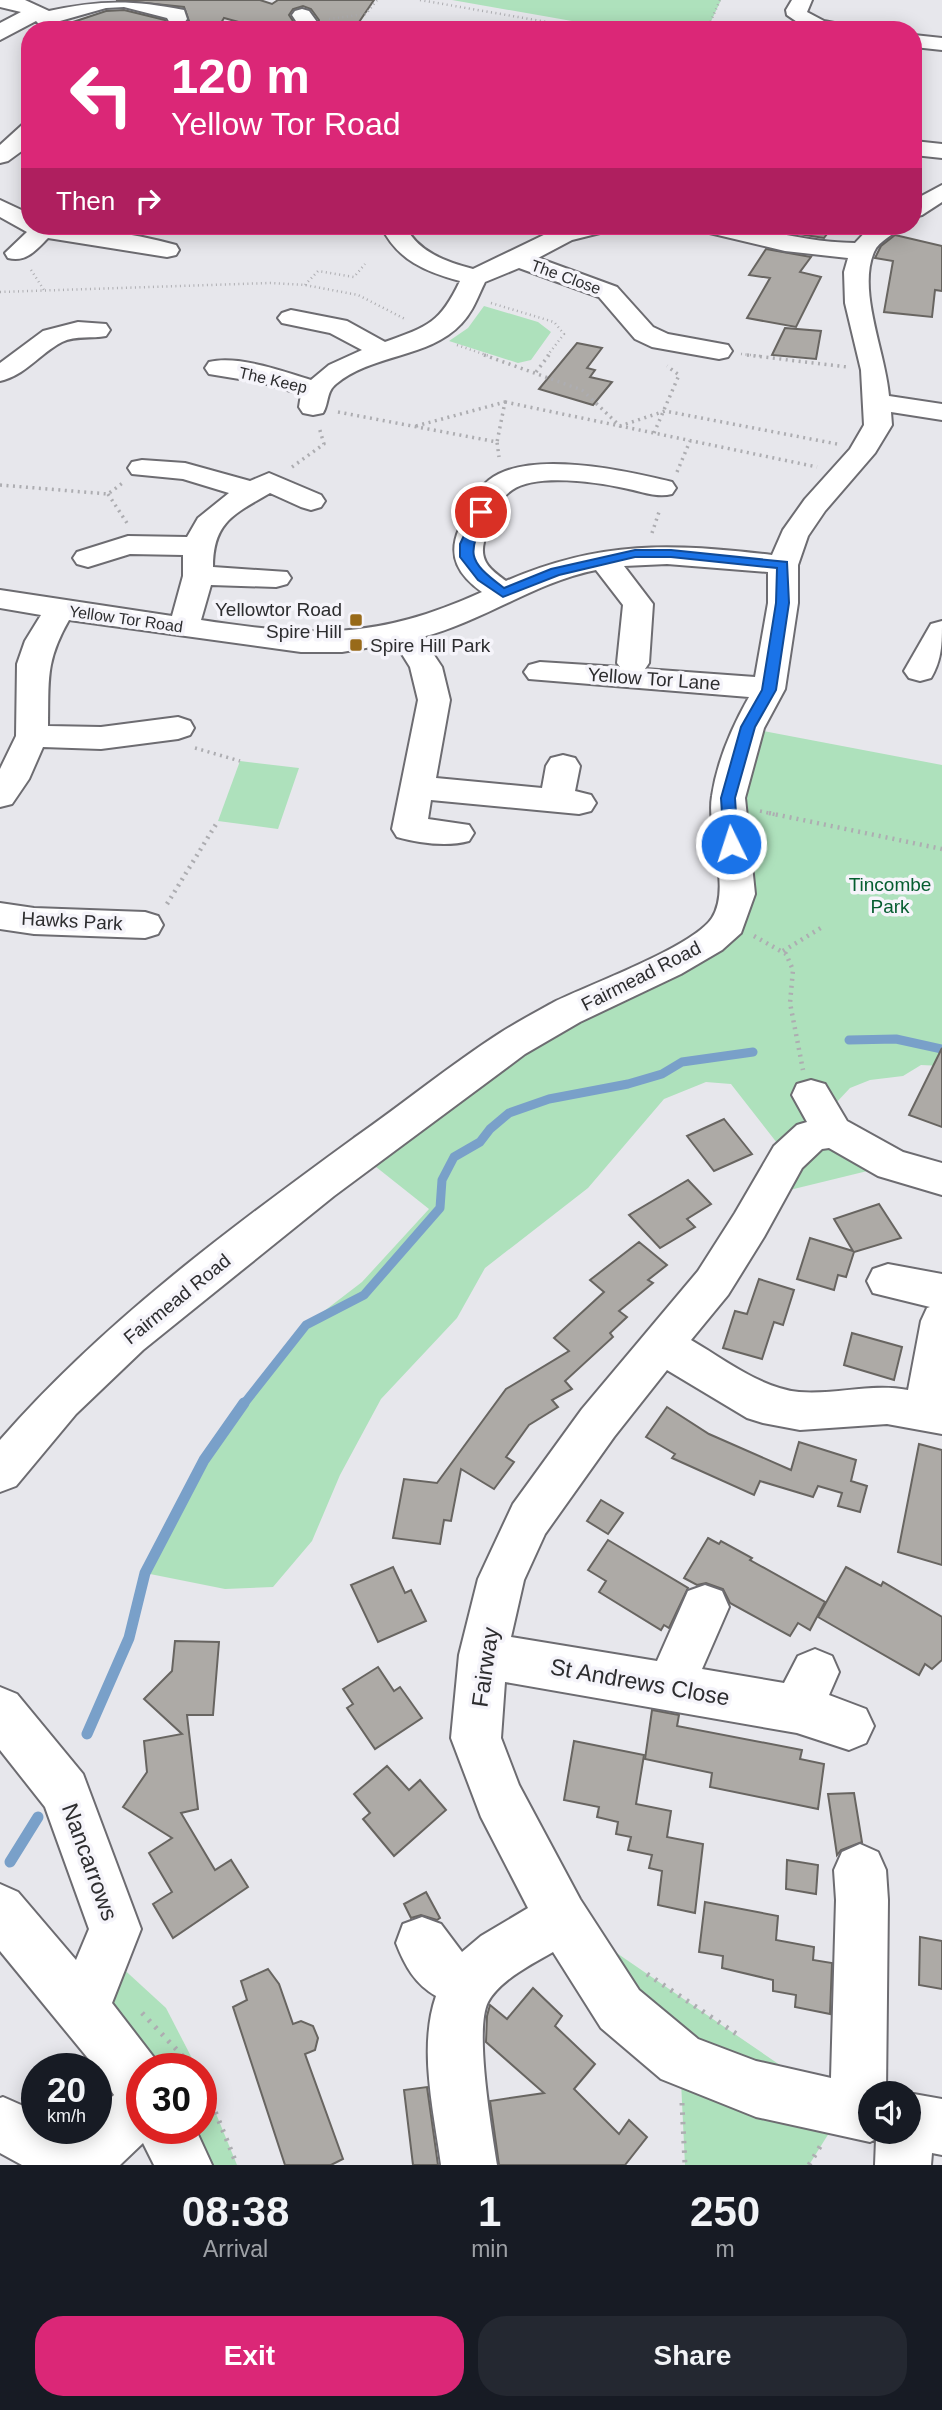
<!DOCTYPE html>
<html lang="en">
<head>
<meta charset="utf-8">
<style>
  :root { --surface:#171b24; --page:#242831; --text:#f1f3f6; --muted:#9ea1a6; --accent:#db2777 }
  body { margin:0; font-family:Helvetica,sans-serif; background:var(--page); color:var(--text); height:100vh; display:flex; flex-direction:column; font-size:26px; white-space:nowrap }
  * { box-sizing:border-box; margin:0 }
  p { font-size:23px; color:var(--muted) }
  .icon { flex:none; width:38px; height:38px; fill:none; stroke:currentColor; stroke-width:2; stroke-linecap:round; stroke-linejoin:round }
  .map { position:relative; height:2165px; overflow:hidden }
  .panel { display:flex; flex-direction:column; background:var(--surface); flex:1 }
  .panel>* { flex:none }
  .banner { position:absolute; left:21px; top:21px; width:901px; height:214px; border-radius:28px; box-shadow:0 4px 18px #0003; background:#db2777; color:#fff; overflow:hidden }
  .tools { position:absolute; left:858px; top:2081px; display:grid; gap:14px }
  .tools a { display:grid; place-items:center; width:63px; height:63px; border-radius:50%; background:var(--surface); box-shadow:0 4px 18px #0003; font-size:35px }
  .speed { position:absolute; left:21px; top:2053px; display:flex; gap:14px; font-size:35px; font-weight:700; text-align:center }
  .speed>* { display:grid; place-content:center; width:91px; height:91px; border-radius:50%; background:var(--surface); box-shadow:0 4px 18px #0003; line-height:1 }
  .speed small { font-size:18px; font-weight:400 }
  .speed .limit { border:10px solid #d22; background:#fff; color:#111 }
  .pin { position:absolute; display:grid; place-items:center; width:60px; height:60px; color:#fff; margin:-30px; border:4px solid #fff; border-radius:50%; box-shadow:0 2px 7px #0007 }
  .me { position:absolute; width:77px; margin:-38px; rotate:356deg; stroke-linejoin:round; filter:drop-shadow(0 0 5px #0008) }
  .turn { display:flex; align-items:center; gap:24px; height:147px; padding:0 35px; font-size:32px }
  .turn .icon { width:91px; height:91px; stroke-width:2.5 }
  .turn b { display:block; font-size:49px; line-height:60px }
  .then { display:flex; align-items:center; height:66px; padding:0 35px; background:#0003; gap:14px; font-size:26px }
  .eta { display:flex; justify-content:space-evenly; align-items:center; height:119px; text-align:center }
  .eta b { font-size:42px; font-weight:600; line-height:49px }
  .primary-button { display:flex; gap:14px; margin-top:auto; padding:14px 35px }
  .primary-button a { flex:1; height:80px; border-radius:28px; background:var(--accent); color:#fff; font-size:28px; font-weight:600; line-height:80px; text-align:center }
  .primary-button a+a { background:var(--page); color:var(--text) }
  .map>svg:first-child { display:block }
</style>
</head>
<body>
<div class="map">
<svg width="942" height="2165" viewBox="0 0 942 2165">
  <rect width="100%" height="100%" fill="#e7e7ec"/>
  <!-- green -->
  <g fill="#aee1bc">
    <polygon points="452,0 721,0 707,30 623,30"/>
    <polygon points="484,306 538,322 551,332 531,360 518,363 449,341 468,328"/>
    <polygon points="748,728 942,765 942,1066 921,1065 903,1076 870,1080 850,1088 835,1104 840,1116 892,1165 765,1196 788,1157 731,1084 706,1082 664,1099 588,1188 485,1268 457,1318 381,1399 340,1475 312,1541 273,1587 225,1589 145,1573 216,1442 306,1325 362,1282 429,1209 361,1155 718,933"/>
    <polygon points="240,761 299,768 278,829 218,821"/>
    <polygon points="605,1945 844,2109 809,2165 685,2165 680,2060"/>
    <polygon points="106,1953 166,2008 197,2068 142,2068 83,2009"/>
    <polygon points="201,2077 237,2165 184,2165 165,2128 201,2128"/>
  </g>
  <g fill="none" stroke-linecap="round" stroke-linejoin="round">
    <!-- stream-far1 -->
    <g stroke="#79a0c9" stroke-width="9">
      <polyline points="849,1040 896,1039 942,1049"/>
      <polyline points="243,1405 306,1325 364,1295 440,1208 442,1180 454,1157 480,1142 490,1129 509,1113 549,1099 628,1084 662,1074 682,1062 753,1052"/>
    </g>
    <!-- stream -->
    <g stroke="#79a0c9" stroke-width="11">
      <polyline points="87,1734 129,1638 145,1573 204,1460 244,1403"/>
      <polyline points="10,1862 38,1817"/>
    </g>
  </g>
  <!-- building -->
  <g fill="#adaaa6" stroke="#686561" stroke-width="2">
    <polygon points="116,0 260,0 272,4 278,0 374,0 355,28 341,26 338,30 313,30 319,20 311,9 303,6 293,9 289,15 293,21 284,30 257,27 224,18 217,30 171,30 73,22 106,11 124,10 165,20 170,26 184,26 189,21 184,7"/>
    <polygon points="783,226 833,226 824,238 779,231"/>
    <polygon points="895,235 942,246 942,291 935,290 932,317 884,312 893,261 875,258 881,246"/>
    <polygon points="766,249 811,257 800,272 821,277 796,327 747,318 770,278 749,275"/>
    <polygon points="785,328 821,331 816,359 772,355"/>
    <polygon points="577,343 602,348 587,368 595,370 590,377 612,382 593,405 539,389"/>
    <polygon points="942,1048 942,1127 909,1115"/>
    <polygon points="724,1119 752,1154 714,1171 687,1136"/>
    <polygon points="688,1180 711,1204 687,1219 695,1227 660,1248 629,1215"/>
    <polygon points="879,1204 901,1238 854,1252 846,1277 838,1275 834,1290 797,1279 810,1238 853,1251 834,1219"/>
    <polygon points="639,1242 667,1265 648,1280 653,1283 619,1311 627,1317 610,1333 613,1337 565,1381 572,1389 552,1400 558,1407 529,1425 506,1457 514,1462 494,1489 461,1469 451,1521 444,1520 440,1544 393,1538 404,1479 437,1483 506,1389 569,1351 554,1338 604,1292 590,1280"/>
    <polygon points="759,1279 794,1290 783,1325 774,1322 762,1359 723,1348 735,1311 747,1314"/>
    <polygon points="852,1333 902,1347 894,1380 844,1365"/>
    <polygon points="667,1407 709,1434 791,1470 799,1442 856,1460 851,1481 867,1486 860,1512 838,1506 842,1493 818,1486 813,1497 760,1481 754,1495 672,1458 675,1454 646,1437"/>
    <polygon points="919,1444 942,1450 942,1565 898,1552"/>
    <polygon points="601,1500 623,1513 608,1534 587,1521"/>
    <polygon points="708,1538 719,1544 721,1541 752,1558 750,1560 825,1602 810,1630 798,1623 790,1636 730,1603 723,1589 706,1583 697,1585 684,1578"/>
    <polygon points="608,1540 688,1588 669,1628 664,1625 661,1630 599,1592 606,1581 588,1570"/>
    <polygon points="393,1567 405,1593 411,1590 426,1621 378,1642 351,1585"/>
    <polygon points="846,1567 881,1586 883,1582 942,1617 942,1660 932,1669 925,1664 919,1675 818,1617"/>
    <polygon points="175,1641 219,1642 213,1715 187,1715 198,1809 181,1813 215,1870 231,1860 248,1887 173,1938 153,1904 172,1892 149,1853 172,1838 123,1807 147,1772 144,1741 182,1734 144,1699 172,1671"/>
    <polygon points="378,1667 394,1691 400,1687 422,1718 375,1749 347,1708 353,1704 343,1689"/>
    <polygon points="652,1710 679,1715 677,1726 802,1750 800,1759 824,1764 818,1809 710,1787 712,1773 645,1759"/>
    <polygon points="574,1741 644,1755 636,1804 671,1811 667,1837 703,1844 695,1913 658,1905 662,1871 649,1868 652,1855 628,1850 631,1837 616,1834 618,1822 597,1817 599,1807 564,1800"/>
    <polygon points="387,1766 409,1790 420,1780 446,1810 394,1856 363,1819 370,1813 354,1794"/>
    <polygon points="854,1793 862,1842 841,1850 837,1855 828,1794"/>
    <polygon points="787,1860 818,1865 816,1894 786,1889"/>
    <polygon points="426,1892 440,1918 437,1920 421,1915 411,1918 404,1904"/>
    <polygon points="705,1902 778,1916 776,1940 814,1947 813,1960 832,1963 830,2014 795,2007 796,1995 773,1991 773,1980 722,1968 723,1956 699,1952"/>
    <polygon points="920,1937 942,1941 942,1989 919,1985"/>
    <polygon points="268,1969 279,1984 293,2024 301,2021 313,2026 318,2038 315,2050 305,2054 343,2159 331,2165 285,2165 233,2007 247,2000 241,1981"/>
    <polygon points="533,1988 562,2016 555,2026 595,2064 574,2089 619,2134 629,2120 647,2137 625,2165 499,2165 490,2101 544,2093 486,2042 487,2016 490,2005 507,2019"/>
    <polygon points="427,2087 438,2165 413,2165 404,2090"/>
  </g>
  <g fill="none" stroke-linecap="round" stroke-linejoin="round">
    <defs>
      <g id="minor">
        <path d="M 0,0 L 25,0 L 49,11 C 100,0 132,0 184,10 L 187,19 L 184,23 L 170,23 L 167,18 L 124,7 L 106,8 L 60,21 L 67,30 L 45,30 L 36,21 L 0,40 L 0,23 L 21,12 L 0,7 Z"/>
        <polygon points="792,0 812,0 807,12 824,21 850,26 853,30 809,30 787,15 786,10"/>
        <path d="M 302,9 L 309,11 L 317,22 C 310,33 299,30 287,30 L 296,21 L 292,15 L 295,11 Z"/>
        <polygon points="914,35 942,38 942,50 914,47"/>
        <polygon points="30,123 30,145 8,161 0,163 0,145 22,125"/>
        <polygon points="914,141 942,144 942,158 914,155"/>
        <polygon points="942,185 942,202 922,215 914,217 914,200"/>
        <path d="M 0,200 L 30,214 L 30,226 C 78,226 129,232 176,245 L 179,250 L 176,255 L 167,257 L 48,238 C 36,250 26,263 8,258 L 5,253 L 27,232 L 0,217 Z"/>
        <path d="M 381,226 L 405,226 C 418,252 446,262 473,269 L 554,230 L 571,226 L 611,226 L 608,231 L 572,240 L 538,258 L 617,287 L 653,327 L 668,334 L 728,345 L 732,351 L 728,357 L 719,359 L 652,347 L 635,339 L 599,297 L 519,268 L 485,282 C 478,296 473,312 461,324 C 430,358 371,354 336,384 C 326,392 329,403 323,413 L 313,415 L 303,413 L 299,407 L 301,394 L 264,383 L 209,374 L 205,368 L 209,362 C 238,355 282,371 311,380 L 329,365 L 362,350 L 330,333 L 282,323 L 278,318 L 282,313 L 291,310 L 347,321 L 385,342 C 429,326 440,323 460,281 C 426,272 397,260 381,226 Z"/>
        <path d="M 698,226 C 752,223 801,243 855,243 L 871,226 L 900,226 C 894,236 879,240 874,252 C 857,291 886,354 889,396 L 942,404 L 942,420 L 891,412 L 892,425 L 875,453 L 825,511 L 808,536 L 798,565 L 798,603 L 785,689 L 764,728 L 745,798 L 755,894 L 741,933 L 722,950 L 681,974 L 580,1022 L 525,1054 L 334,1196 L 143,1350 L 76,1414 L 16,1486 L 0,1492 L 0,1440 C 102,1323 229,1229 354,1138 C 403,1104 450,1065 500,1033 C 517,1022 536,1012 554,1002 C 588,985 693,947 712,918 C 732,887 706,831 712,796 C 717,762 732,727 749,697 L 529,679 L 524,672 L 529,665 L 540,662 L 620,667 L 617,663 L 623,605 L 596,570 C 535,582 482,622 422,637 L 442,667 L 450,700 L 436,778 L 542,788 L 546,766 L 551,758 L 563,755 L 575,758 L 580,766 L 575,791 L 591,795 L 596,803 L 591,811 L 579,814 L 431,800 L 428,819 L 469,825 L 474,833 L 469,841 C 447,847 419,843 397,837 L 392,829 L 418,700 L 410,667 L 395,643 L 342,652 L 301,652 L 69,620 C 45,662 49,680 48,726 L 101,727 L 178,717 L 190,721 L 194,728 L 190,735 L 178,739 L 101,749 L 43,747 L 29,779 L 12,804 L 0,807 L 0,769 L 16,736 L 17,664 L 25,641 L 41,615 L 0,608 L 0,590 L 172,616 L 183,576 L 183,555 L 130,554 L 88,567 L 77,564 L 73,558 L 77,552 L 128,536 L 187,537 L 198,518 L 229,493 L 183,479 L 132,474 L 128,468 L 132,462 L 142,460 L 185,463 L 250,481 L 269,473 L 321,495 L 325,501 L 321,507 L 311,510 L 301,507 L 270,493 C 234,514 213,522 213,567 L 287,572 L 291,578 L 287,584 L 276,587 L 211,585 L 201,620 C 314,637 376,640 482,592 C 459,575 447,557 459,529 C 466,512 474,492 489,480 C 528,449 628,471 672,482 L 676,488 L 672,494 C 656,498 640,491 624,488 C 597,482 536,473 512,490 C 497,500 487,525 484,542 C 479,562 492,571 506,581 C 600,540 672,543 772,555 L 783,530 L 805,499 L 850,449 L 864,425 L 861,370 L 845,303 L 844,272 L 848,258 L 785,251 L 701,231 ZM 667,564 L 768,572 L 768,603 L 755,677 L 645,669 L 649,663 L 653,604 L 624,566 Z"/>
        <path d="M 78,322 L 106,324 L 110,330 L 106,336 C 92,339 76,335 62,342 C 39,354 26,375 0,381 L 0,363 L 43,331 Z"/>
        <path d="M 942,621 C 942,643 942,659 931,678 L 920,681 L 909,678 L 904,671 L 931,624 Z"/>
        <polygon points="0,903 34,908 145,912 158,916 163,925 158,934 145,938 34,934 0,929"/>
        <path d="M 811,1080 L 825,1084 L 847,1121 L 903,1152 L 942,1163 L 942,1195 L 878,1176 L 829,1148 L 822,1149 L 802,1168 L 764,1237 L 728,1295 L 691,1340 C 724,1359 760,1388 799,1392 C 836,1395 871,1383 908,1390 L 921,1321 L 927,1308 L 930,1307 L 873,1293 L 867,1281 L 873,1269 L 888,1264 L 942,1274 L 942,1434 L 887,1424 L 800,1430 L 763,1423 L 747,1418 L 667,1370 L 614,1437 L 545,1534 L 524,1580 L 511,1637 L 657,1661 L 688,1591 L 705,1585 L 722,1591 L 729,1607 L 702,1669 L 784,1683 L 798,1656 L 815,1649 L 832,1656 L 839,1672 L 829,1695 L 866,1709 L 874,1726 L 866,1743 L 849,1750 L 797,1733 L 505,1682 L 501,1738 L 519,1785 L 580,1899 L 639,1990 L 698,2039 L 756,2061 L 831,2078 L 836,1900 L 834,1870 L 842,1852 L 860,1844 L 878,1852 L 886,1870 L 888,1900 L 886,2093 L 870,2093 L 870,2132 L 908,2132 L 908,2093 L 942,2099 L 942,2155 L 932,2153 L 931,2165 L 875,2165 L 876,2139 L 870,2142 L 756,2117 L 661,2079 L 601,2028 L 553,1952 C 532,1964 500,1980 488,2002 C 474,2030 492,2131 497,2165 L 441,2165 C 434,2112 418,2048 436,1996 C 415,1984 405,1966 396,1943 L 403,1924 L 422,1917 L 441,1924 L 462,1952 L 481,1936 L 528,1908 L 481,1817 L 451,1738 L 459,1655 L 478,1579 L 513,1504 L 582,1409 L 698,1271 L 735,1213 L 774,1146 L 797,1125 L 807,1122 L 792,1095 L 797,1084 Z"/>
        <polygon points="0,1687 17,1694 83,1774 141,1929 112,2003 162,2068 142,2068 142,2128 195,2128 212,2165 154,2165 143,2143 120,2165 22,2165 0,2153 0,2098 3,2097 37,2112 37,2128 67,2128 74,2131 77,2128 96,2128 96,2111 114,2095 96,2068 0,1951 0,1884 18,1892 76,1960 89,1929 45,1807 0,1750"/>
      </g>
    </defs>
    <!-- minor casing -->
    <use href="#minor" stroke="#6d6c71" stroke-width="4"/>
    <!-- path-far3 -->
    <g stroke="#adadb1" stroke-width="2.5" stroke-dasharray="1 3.5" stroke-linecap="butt">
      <polyline points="420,0 593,30"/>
      <polyline points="329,19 366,14 377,0"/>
      <polyline points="707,30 720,0"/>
      <polyline points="31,270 44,290"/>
      <polyline points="305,285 318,271 354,277 365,264"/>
      <polyline points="0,292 270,283 305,285 358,295 405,319"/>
      <polyline points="491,303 554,322 564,334 547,356"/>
      <polyline points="457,345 489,356"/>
      <polyline points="741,354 761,356"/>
    </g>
    <!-- path-far2 -->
    <g stroke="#adadb1" stroke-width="3.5" stroke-dasharray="2 4.5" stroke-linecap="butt">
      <polyline points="484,355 582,390 620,426 665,411 837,444"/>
      <polyline points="747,355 847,367"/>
      <polyline points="536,372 549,355"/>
      <polyline points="505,402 817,467"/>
      <polyline points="338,412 497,442 499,457"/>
      <polyline points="416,426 505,402 497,442"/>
      <polyline points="654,433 679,375 667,366"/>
      <polyline points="292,467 324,444 319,427"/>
      <polyline points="677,472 690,441"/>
      <polyline points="0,485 108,494 124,482"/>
      <polyline points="108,494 127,523"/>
      <polyline points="652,533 660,509"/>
      <polyline points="195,748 240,761"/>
      <polyline points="760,811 777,815"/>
    </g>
    <!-- path-far1 -->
    <g stroke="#adadb1" stroke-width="4.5" stroke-dasharray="2 5" stroke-linecap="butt">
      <polyline points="769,813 942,849"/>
      <polyline points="167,904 218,821"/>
      <polyline points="754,936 786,954 793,970 790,1003 803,1070"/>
      <polyline points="783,951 824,926"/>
    </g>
    <!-- path -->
    <g stroke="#adadb1" stroke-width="5" stroke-dasharray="2.5 7" stroke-linecap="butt">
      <polyline points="647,1974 741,2037"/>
      <polyline points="142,2013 194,2068"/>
      <polyline points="201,2077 237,2165"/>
      <polyline points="682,2103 685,2165"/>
      <polyline points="809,2165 821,2145"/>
    </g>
    <!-- minor -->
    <use href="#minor" fill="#fff" fill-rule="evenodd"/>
  </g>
  <!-- route -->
  <path fill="#1a73e8" stroke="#114b97" stroke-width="2" d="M 481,508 L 487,512 C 468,554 465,559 504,588 L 551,569 L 635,550 L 671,550 L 787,562 L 789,603 L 776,690 L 755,727 L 735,798 L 738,844 L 736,847 L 731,849 L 724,844 L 721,798 L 741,727 L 762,690 L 776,603 L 777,568 L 671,557 L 635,557 L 559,575 L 503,597 L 478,580 L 460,557 L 460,544 L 475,512 Z"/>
  <!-- markers -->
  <g fill="#986a19" stroke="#f5f4fa" stroke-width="2.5">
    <rect x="349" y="613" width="14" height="14" rx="3.5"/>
    <rect x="349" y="638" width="14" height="14" rx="3.5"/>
  </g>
  <g text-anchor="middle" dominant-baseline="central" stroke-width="7" stroke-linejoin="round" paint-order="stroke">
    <!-- far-street labels -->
    <g font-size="16" fill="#2d2d2f" stroke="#f5f4fa">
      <text transform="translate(566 277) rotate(20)">The Close</text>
      <text transform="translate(273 380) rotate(13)">The Keep</text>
      <text transform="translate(126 619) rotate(8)">Yellow Tor Road</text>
    </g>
    <!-- poi labels -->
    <g font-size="19" fill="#2d2d2f" stroke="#f5f4fa" text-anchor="end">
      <text x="342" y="609">Yellowtor Road<tspan x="342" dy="22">Spire Hill</tspan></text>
      <text x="370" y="645" text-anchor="start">Spire Hill Park</text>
    </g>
    <!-- street labels -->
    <g font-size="19" fill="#2d2d2f" stroke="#f5f4fa">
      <text transform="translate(654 679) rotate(4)">Yellow Tor Lane</text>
      <text transform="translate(72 921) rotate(3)">Hawks Park</text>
      <text transform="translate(641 976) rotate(-27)">Fairmead Road</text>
      <text transform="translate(177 1299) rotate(-39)">Fairmead Road</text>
    </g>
    <!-- park labels -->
    <g font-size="19" fill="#055d30" stroke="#f5f4fa">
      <text x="890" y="884">Tincombe<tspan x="890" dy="22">Park</tspan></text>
    </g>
    <!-- near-street labels -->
    <g font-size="23" fill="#2d2d2f" stroke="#f5f4fa">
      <text transform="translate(485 1667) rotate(-82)">Fairway</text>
      <text transform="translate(640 1682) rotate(10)">St Andrews Close</text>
      <text transform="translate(90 1862) rotate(70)">Nancarrows</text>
    </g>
  </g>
</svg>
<div class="tools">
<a><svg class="icon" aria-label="sound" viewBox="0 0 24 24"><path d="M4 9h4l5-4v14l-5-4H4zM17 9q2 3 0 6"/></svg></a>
</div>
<div class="speed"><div>20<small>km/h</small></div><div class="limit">30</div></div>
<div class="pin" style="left:481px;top:512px;background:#d93025"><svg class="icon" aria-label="arrive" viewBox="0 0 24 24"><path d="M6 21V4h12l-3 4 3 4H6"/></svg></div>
<svg class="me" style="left:731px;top:844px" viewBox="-20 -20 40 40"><circle r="17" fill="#1a73e8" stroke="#fff" stroke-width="3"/><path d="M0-11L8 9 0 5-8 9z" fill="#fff"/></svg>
<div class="banner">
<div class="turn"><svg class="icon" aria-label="left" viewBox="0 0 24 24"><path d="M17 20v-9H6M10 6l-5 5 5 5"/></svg><div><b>120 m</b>Yellow Tor Road</div></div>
<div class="then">Then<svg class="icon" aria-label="right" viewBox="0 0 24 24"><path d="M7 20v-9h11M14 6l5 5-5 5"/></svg></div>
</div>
</div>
<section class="panel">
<div class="eta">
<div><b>08:38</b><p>Arrival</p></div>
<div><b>1</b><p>min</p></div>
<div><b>250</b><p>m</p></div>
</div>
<div class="primary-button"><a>Exit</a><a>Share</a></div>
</section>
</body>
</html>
